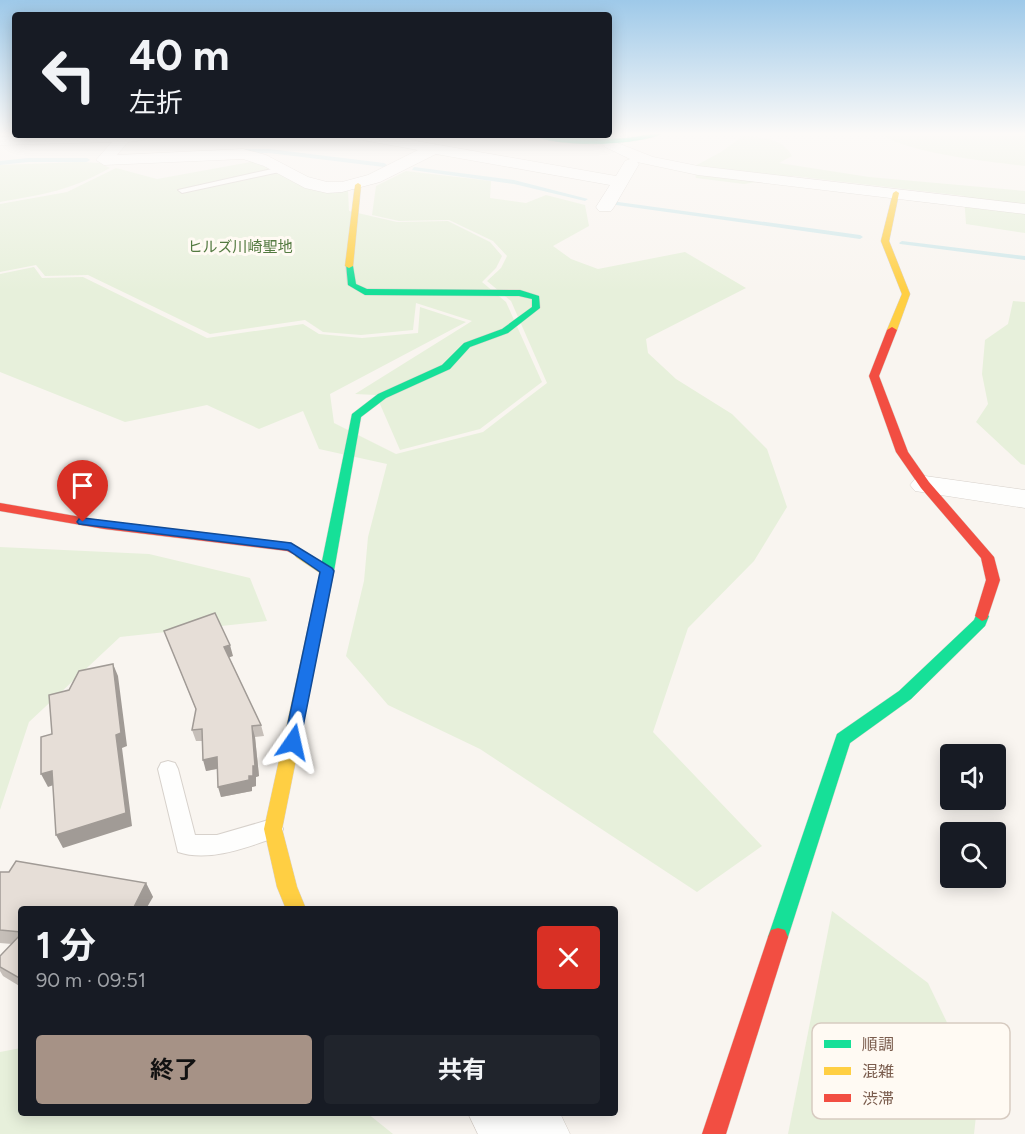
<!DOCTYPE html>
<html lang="ja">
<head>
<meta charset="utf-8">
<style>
  :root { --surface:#171b24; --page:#20242c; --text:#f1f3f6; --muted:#9ea1a6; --accent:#a69286 }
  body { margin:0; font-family:Figtree,"Noto Sans JP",sans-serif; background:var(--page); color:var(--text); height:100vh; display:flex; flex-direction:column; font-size:22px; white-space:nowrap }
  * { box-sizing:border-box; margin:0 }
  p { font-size:20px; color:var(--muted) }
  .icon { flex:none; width:33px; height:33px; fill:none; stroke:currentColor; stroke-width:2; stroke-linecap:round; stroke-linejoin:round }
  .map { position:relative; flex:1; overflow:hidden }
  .drawer { position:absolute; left:18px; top:906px; width:600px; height:210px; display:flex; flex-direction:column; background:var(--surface); border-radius:6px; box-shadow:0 3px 15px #0003 }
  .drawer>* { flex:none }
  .banner { position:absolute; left:12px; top:12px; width:600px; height:126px; border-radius:6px; box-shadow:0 3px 15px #0003; background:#171b24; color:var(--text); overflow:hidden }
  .controls { position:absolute; left:940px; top:744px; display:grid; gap:12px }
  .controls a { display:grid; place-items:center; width:66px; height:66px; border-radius:6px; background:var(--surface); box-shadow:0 3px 15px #0003; font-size:30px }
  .pin { position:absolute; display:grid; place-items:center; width:51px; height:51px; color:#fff; margin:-62px -26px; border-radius:50% 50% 50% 0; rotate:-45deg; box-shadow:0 0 6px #0007 }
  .pin .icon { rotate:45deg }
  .me { position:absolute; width:66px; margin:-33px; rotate:11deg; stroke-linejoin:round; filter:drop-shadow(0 0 4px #0008) }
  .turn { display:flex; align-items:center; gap:21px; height:126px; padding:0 18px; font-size:27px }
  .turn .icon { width:78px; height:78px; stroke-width:2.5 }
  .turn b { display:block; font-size:42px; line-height:51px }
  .round { display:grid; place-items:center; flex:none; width:63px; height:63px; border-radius:6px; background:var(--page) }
  .overview { display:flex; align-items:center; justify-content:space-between; height:102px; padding:0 18px }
  h1 { font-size:36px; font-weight:700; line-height:45px }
  .primary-button { display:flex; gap:12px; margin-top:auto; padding:12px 18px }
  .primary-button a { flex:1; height:69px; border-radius:6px; background:var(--accent); color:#111; font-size:24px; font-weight:700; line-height:69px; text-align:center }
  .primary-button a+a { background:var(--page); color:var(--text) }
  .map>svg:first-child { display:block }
</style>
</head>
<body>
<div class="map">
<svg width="1025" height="1134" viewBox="0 0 1025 1134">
  <rect width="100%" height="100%" fill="#f9f5f0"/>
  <!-- green -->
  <g fill="#e7f0db">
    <path d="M 881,133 L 1025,133 L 1025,166 C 994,162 902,153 881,133 Z"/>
    <path d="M 743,136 C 763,138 781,137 792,156 L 779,163 L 869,177 L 1025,191 L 1025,233 L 966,224 L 964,196 L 793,176 L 744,184 L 696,178 L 693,167 L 721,152 Z"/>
    <path d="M 256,161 C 292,181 304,192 348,190 L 349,211 L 397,222 L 448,221 L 490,242 L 502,256 L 496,268 L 482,282 L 506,302 L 542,382 L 480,429 L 400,450 L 376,395 L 355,394 L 472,321 L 416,303 L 413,330 L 361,335 L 323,332 L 305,320 L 210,334 L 88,275 L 45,276 L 36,265 L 0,272 L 0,204 L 67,192 L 116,168 L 157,179 Z"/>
    <path d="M 81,162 L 100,163 L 110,168 C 69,191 45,194 0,202 L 0,165 Z"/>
    <polygon points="406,171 491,181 490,198 526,203 546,195 585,205 589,226 553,246 571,259 598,269 685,252 746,288 646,339 648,353 676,379 732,414 767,449 787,507 754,561 688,628 653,732 762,846 697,892 480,749 388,705 346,656 364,581 368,537 387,464 319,449 303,411 259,429 207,405 125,422 0,372 0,274 34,267 42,278 83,277 207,338 303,324 319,334 362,338 418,333 420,307 466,322 330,394 334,423 396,454 483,432 547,383 511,301 487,281 501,268 507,256 493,241 449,220 399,221 372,215 376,186"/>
    <polygon points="1013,301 1025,302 1025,465 1021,464 976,422 988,404 982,374 985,340 1008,324"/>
    <polygon points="0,547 149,554 250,578 267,621 120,637 29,722 0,810"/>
    <polygon points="832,911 928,983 979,1089 974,1134 788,1134"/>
    <polygon points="21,1048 21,1113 367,1113 393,1134 0,1134 0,1052"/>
  </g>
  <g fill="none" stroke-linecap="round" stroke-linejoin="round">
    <!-- stream -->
    <g fill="#d0e8ea" fill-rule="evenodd">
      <polygon points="269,149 384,163 387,165 384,167 269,153 233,153 230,151 233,149"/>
      <polygon points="28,158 87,158 90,160 87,162 28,162 0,165 0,161"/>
      <polygon points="414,167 514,180 588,199 585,201 514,184 412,170"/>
      <polygon points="611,201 860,235 863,237 860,239 609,204 608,203"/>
      <polygon points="902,241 1025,256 1025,260 900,244 899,243"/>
    </g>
    <defs>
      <g id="lane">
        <polygon points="281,167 284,167 284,171 182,193 178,190"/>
        <path d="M 168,761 L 175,763 L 178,769 L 195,835 L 217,835 L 272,819 L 280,822 L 283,829 L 280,836 C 250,846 210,863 178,852 L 158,769 L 161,763 Z"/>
      </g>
      <g id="street">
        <polygon points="55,135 144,135 145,137 143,140 128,142 117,155 243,149 266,155 308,177 327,182 342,182 368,175 418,150 357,139 350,135 382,135 616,176 625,161 630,159 605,147 603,144 610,140 653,157 698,166 1025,204 1025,214 698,175 637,162 639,164 614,207 611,211 599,211 596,207 610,185 436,154 380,182 342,192 327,193 305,188 264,166 243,159 104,165 96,160 112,142 0,145 0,137"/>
        <polygon points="925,476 1025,490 1025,508 915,491 910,485 915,479"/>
        <polygon points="468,1113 560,1113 570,1134 478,1134"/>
      </g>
      <g id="fast">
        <path d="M 655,133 L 664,133 C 638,146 558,148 532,135 C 578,135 608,145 655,133 Z"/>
        <polygon points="346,264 353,266 356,284 367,289 520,290 539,296 540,308 508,333 470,347 450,369 386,398 361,417 334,571 327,575 320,571 352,414 378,394 442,365 464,343 502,329 532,307 532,299 519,296 365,295 348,285"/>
        <polygon points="982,611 989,616 985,626 911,699 850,743 788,937 785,944 778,946 771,944 768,937 837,734 899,691 974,620 977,613"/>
      </g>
      <g id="slow">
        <polygon points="358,183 361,185 353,266 349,268 345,266 355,185"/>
        <polygon points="896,191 899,193 889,241 910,294 897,330 892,333 887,330 902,294 881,241 893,193"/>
        <polygon points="301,550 334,571 282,829 297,887 306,909 286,909 277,887 264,829 320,573 296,557 294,554"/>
      </g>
      <g id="jam">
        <polygon points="892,327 897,330 879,376 908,452 929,482 994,557 1000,580 987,619 982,621 975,616 986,580 981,558 921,488 896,452 869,376 887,330"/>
        <polygon points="0,503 104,521 291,543 308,554 301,558 287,551 104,529 0,511"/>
        <polygon points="778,928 785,930 788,937 726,1134 702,1134 768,937 771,930"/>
      </g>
    </defs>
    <!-- lane casing -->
    <use href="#lane" stroke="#d7d1cb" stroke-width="2"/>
    <!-- street casing -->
    <use href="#street" stroke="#d7d1cb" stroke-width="1"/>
    <!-- fast casing -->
    <use href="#fast" stroke="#d9d2cb" stroke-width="1"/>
    <!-- slow casing -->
    <use href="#slow" stroke="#d9d2cb" stroke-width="1"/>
    <!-- jam casing -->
    <use href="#jam" stroke="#d9d2cb" stroke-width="1"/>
    <!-- lane -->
    <use href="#lane" fill="#fefefd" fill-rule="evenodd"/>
    <!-- street -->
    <use href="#street" fill="#fefefd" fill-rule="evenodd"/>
    <!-- fast -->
    <use href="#fast" fill="#16e098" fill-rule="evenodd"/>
    <!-- slow -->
    <use href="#slow" fill="#ffcf43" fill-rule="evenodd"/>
    <!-- jam -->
    <use href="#jam" fill="#f24e42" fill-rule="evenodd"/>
  </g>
  <!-- wall -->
  <g fill="#c6bfb9">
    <polygon points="164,631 233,656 229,657 261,725 264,736 255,737 259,776 256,777 256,786 252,787 252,791 221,797 217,769 206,771 202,741 196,741 192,730 196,710"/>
    <polygon points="0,872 146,883 153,897 21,909 21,987 3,976 0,971 0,956 12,944 0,943"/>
  </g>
  <!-- shaded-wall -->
  <g fill="#a19b96">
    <polygon points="230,645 233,656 227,658 224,647"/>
    <polygon points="113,664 118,676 127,746 122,748 132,826 63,848 56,835 116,735"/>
    <polygon points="252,726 255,737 259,776 256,777 256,786 252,787 252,791 221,797 218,787"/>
    <polygon points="217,757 221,768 206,771 203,760"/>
    <polygon points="52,771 59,783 48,787 41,774"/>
    <polygon points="146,883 153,897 146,909 133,909"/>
  </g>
  <!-- building -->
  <g fill="#e6ded7" stroke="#a19b96" stroke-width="1.5">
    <polygon points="215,613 230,645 224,647 261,725 252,726 255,766 253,766 253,776 249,776 249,780 218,787 217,757 203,760 202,729 192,730 196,709 164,631"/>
    <polygon points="113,664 121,733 116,735 126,813 56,835 52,771 41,774 41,737 52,734 49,695 69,690 79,671"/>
    <polygon points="16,861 146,883 133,909 21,909 21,932 0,930 0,872 9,872"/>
    <polygon points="21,934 21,979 0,967 0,956"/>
  </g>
  <!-- sky -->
  <linearGradient id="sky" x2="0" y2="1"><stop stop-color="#9ec9e9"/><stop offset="0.46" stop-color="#fcfaf8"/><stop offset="1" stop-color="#fcfaf8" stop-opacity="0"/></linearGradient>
  <rect width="1025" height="291" fill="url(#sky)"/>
  <!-- route -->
  <polygon fill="#1a73e8" stroke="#114b97" stroke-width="1.5" points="83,518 291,543 332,568 334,571 299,747 293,749 287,747 284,742 320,572 288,550 79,524 77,522 79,519"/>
  <g text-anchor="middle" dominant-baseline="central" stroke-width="6" stroke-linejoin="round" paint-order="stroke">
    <!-- far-park labels -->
    <g font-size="15" fill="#537a41" stroke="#fffaf3">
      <text x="240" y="247">ヒルズ川崎聖地</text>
    </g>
  </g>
  <!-- legend -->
  <rect x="812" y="1023" width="198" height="96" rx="9" fill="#fffaf3" stroke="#d7cbc1" stroke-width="1.5"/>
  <rect x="824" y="1040" width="27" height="8" fill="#16e098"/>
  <rect x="824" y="1067" width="27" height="8" fill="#ffcf43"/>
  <rect x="824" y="1094" width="27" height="8" fill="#f24e42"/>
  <g font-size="16" fill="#7a5c4d">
    <text x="862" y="1050">順調</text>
    <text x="862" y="1077">混雑</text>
    <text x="862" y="1104">渋滞</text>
  </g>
</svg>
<div class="controls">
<a><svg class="icon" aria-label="sound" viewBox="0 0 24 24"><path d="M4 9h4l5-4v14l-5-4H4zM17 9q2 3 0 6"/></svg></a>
<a><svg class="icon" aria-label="search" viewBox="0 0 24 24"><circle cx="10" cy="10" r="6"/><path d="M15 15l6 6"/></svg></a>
</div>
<div class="pin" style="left:83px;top:522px;background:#d93025"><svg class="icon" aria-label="arrive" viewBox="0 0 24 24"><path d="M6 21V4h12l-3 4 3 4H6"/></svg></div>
<svg class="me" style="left:293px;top:742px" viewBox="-20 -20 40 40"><path d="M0-17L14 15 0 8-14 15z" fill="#1a73e8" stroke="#fff" stroke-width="4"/></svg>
<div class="banner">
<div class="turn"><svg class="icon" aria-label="left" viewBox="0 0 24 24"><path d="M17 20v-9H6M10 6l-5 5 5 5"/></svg><div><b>40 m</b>左折</div></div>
</div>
<section class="drawer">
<div class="overview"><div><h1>1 分</h1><p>90 m · 09:51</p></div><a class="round" style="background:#d93025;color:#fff"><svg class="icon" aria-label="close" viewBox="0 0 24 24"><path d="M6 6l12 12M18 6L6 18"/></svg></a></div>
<div class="primary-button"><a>終了</a><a>共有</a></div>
</section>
</div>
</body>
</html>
